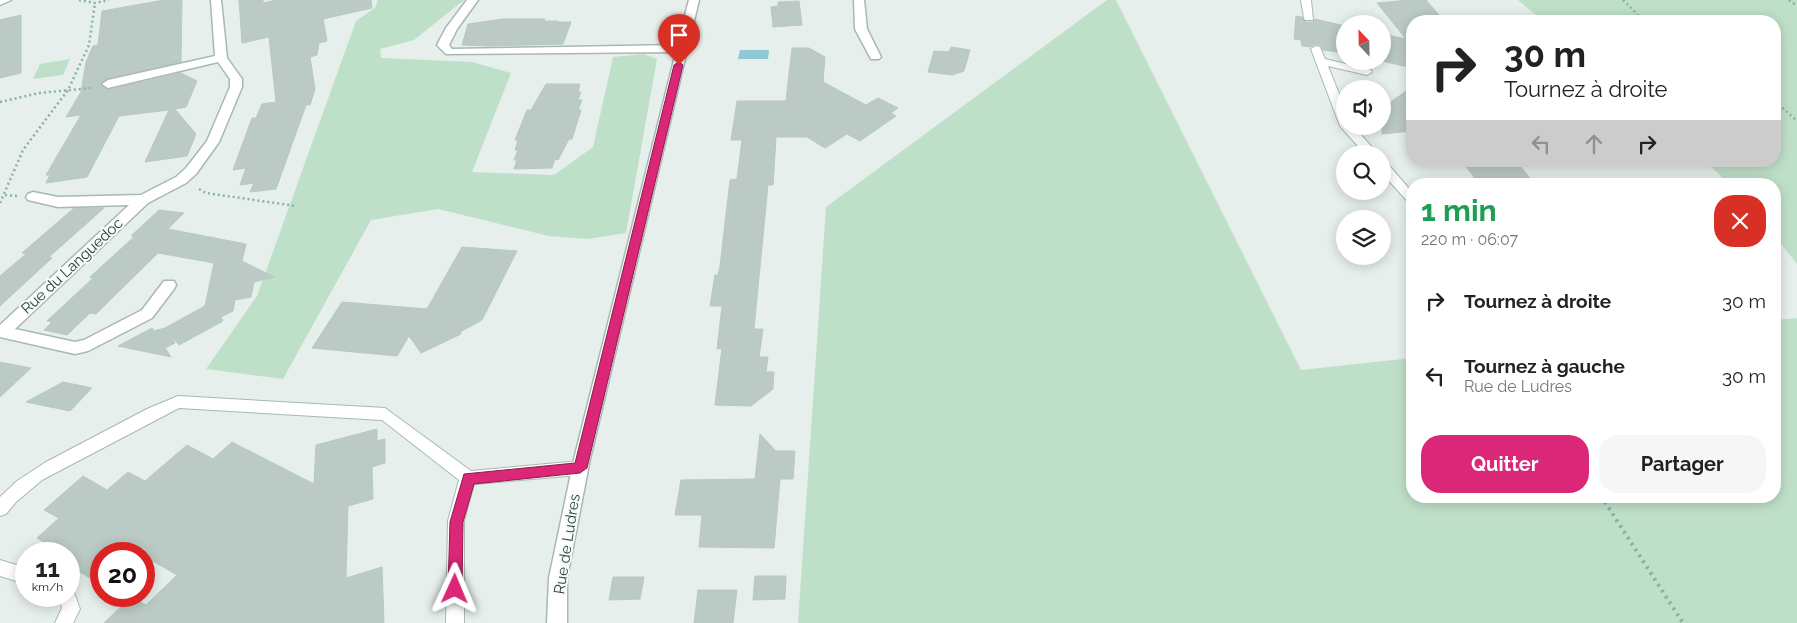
<!DOCTYPE html>
<html lang="fr">
<head>
<meta charset="utf-8">
<style>
  :root { --surface:#fff; --page:#f6f6f6; --text:#222; --muted:#767676; --accent:#db2777 }
  body { margin:0; font-family:Raleway,sans-serif; background:var(--page); color:var(--text); height:100vh; display:flex; flex-direction:column; font-size:19px; white-space:nowrap }
  * { box-sizing:border-box; margin:0 }
  p { font-size:16px; color:var(--muted) }
  .icon { flex:none; width:28px; height:28px; fill:none; stroke:currentColor; stroke-width:2; stroke-linecap:round; stroke-linejoin:round }
  .map { position:relative; flex:1; overflow:hidden }
  .details { position:absolute; left:1406px; top:178px; width:375px; height:325px; display:flex; flex-direction:column; background:var(--surface); border-radius:20px; box-shadow:0 2px 12px #0003 }
  .details>* { flex:none }
  .hud { position:absolute; left:1406px; top:15px; width:375px; height:152px; border-radius:20px; box-shadow:0 2px 12px #0003; background:#fff; color:var(--text); overflow:hidden }
  .needle { width:32px; rotate:338deg }
  .buttons { position:absolute; left:1336px; top:15px; display:grid; gap:10px }
  .buttons a { display:grid; place-items:center; width:55px; height:55px; border-radius:50%; background:var(--surface); box-shadow:0 2px 12px #0003; font-size:25px }
  .speed { position:absolute; left:15px; top:542px; display:flex; gap:10px; font-size:25px; font-weight:700; text-align:center }
  .speed>* { display:grid; place-content:center; width:65px; height:65px; border-radius:50%; background:var(--surface); box-shadow:0 2px 12px #0003; line-height:1 }
  .speed small { font-size:12px; font-weight:400 }
  .speed .limit { border:8px solid #d22; background:#fff; color:#111 }
  .pin { position:absolute; display:grid; place-items:center; width:42px; height:42px; color:#fff; margin:-51px -21px; border-radius:50% 50% 50% 0; rotate:-45deg; box-shadow:0 0 5px #0007 }
  .pin .icon { rotate:45deg }
  .me { position:absolute; width:55px; margin:-28px; rotate:1deg; stroke-linejoin:round; filter:drop-shadow(0 0 4px #0008) }
  .turn { display:flex; align-items:center; gap:18px; height:105px; padding:0 15px; font-size:22px }
  .turn .icon { width:65px; height:65px; stroke-width:2.5 }
  .turn b { display:block; font-size:35px; line-height:42px }
  .lanes { display:flex; align-items:center; height:48px; padding:0 15px; background:#0003; justify-content:center; gap:25px; direction:ltr }
  .lanes .off { opacity:.35 }
  .round { display:grid; place-items:center; flex:none; width:52px; height:52px; border-radius:20px; background:var(--page) }
  .headline { display:flex; align-items:center; justify-content:space-between; height:85px; padding:0 15px }
  h1 { font-size:30px; font-weight:700; line-height:38px; color:#1e9e55 }
  .primary-button { display:flex; gap:10px; margin-top:auto; padding:10px 15px }
  .primary-button a { flex:1; height:58px; border-radius:20px; background:var(--accent); color:#fff; font-size:20px; font-weight:700; line-height:58px; text-align:center }
  .primary-button a+a { background:var(--page); color:var(--text) }
  ul { padding:0; list-style:none }
  li { display:flex; align-items:center; gap:15px; height:75px; padding:0 15px }
  li div { flex:1 }
  li b { display:block; font-size:19px }
  li em { font-style:normal }
  .map>svg:first-child { display:block }
</style>
</head>
<body>
<div class="map">
<svg width="1797" height="623" viewBox="0 0 1797 623">
  <rect width="100%" height="100%" fill="#e6efeb"/>
  <!-- green -->
  <g fill="#bfe0c8">
    <polygon points="378,0 464,0 414,40 380,49 381,58 472,62 511,73 472,172 554,175 593,147 613,57 644,54 657,59 626,233 587,239 549,236 438,209 371,220 283,379 206,369 257,296 356,21 375,8"/>
    <polygon points="1107,0 1116,0 1301,370 1412,358 1412,496 1775,496 1775,320 1797,318 1797,623 798,623 826,207"/>
    <polygon points="1518,0 1797,0 1797,264 1775,236 1775,184 1729,184 1705,161 1775,161 1775,21 1543,21"/>
    <polygon points="70,59 63,75 33,79 40,64"/>
  </g>
  <!-- water -->
  <polygon fill="#8ec9d4" points="740,50 769,50 768,59 738,59"/>
  <!-- building -->
  <g fill="#bbcac4" stroke="#b8c9c2">
    <polygon points="164,0 182,0 181,62 108,78 100,85 108,90 181,73 197,81 186,107 175,109 196,134 187,156 145,162 169,110 119,116 87,177 46,183 50,175 46,175 81,115 66,117 81,92 86,62 93,46 98,45 102,11"/>
    <polygon points="239,0 263,0 263,3 277,0 371,0 372,8 323,19 327,41 319,43 317,55 310,57 315,89 310,105 306,105 276,189 250,192 254,183 240,185 246,168 233,170 252,118 256,118 262,104 276,102 269,37 242,43"/>
    <polygon points="1409,0 1426,0 1444,21 1412,21 1412,68 1382,61 1382,34 1406,39 1377,3"/>
    <polygon points="799,1 802,25 773,27 771,7 778,6 778,2"/>
    <polygon points="21,15 21,73 0,78 0,20"/>
    <polygon points="1296,16 1302,17 1305,22 1313,22 1315,19 1345,26 1345,53 1323,50 1322,46 1316,44 1310,47 1302,46 1301,40 1294,39"/>
    <polygon points="502,19 545,19 544,21 558,21 558,22 571,22 563,44 490,46 462,45 468,24"/>
    <polygon points="951,47 970,50 964,71 952,75 928,72 934,51 949,52"/>
    <polygon points="792,48 809,48 825,57 823,82 866,105 878,98 898,108 891,113 896,116 860,141 847,134 825,148 807,137 776,137 773,185 768,185 754,329 763,329 759,357 768,357 766,372 774,372 773,389 751,406 715,405 722,348 717,349 722,306 710,306 715,275 718,275 720,266 730,180 737,179 742,140 731,140 737,101 786,101"/>
    <polygon points="546,84 580,84 578,92 581,92 578,100 582,100 578,110 581,110 572,139 569,139 558,160 555,159 552,168 514,169 517,160 514,160 518,150 515,150 518,140 515,140 527,110 531,110"/>
    <polygon points="1412,87 1412,131 1382,134 1382,108"/>
    <polygon points="1462,161 1516,161 1535,184 1479,184"/>
    <polygon points="74,208 104,208 49,257 52,258 0,306 0,276 26,254 22,253"/>
    <polygon points="159,210 184,213 168,229 246,244 242,261 274,277 254,282 251,297 235,300 233,311 221,317 223,321 179,345 170,334 175,343 165,348 171,357 118,346 152,328 154,331 165,328 205,306 214,263 158,253 96,314 90,313 67,335 44,330 52,322 47,321 93,278 90,277 135,236 131,236"/>
    <polygon points="462,247 517,251 482,320 460,332 461,334 421,353 409,336 397,356 312,348 342,302 427,309"/>
    <polygon points="0,362 31,368 0,397"/>
    <polygon points="63,382 92,388 70,411 26,402"/>
    <polygon points="377,429 377,441 385,439 385,463 372,467 373,499 348,506 346,578 382,567 384,623 104,623 131,597 146,605 177,575 144,556 144,554 101,554 101,585 69,565 69,554 64,554 37,538 59,518 44,510 83,476 107,490 128,472 145,481 187,445 213,459 232,442 314,484 316,445"/>
    <polygon points="760,434 776,451 795,451 793,479 780,479 774,548 699,547 702,515 675,515 681,480 755,479"/>
    <polygon points="755,576 786,576 785,599 753,600"/>
    <polygon points="613,577 644,577 640,599 609,600"/>
    <polygon points="698,590 737,590 733,623 694,623"/>
  </g>
  <g fill="none" stroke-linecap="round" stroke-linejoin="round">
    <defs>
      <g id="lane">
        <polygon points="1301,0 1311,0 1313,20 1305,20 1304,18"/>
        <polygon points="1316,46 1320,47 1325,59 1371,70 1372,72 1367,75 1328,66 1345,109 1345,126 1353,126 1378,154 1365,154 1340,126 1311,49"/>
        <polygon points="1382,161 1386,162 1412,192 1412,203 1408,202 1382,173"/>
        <polygon points="178,396 385,408 471,471 580,461 586,463 588,468 586,473 580,475 474,484 464,521 464,623 446,623 448,521 459,480 382,420 179,408 42,480 16,502 6,514 0,516 0,497 17,481 46,462 147,409"/>
        <polygon points="0,560 26,568 26,584 0,576"/>
        <polygon points="69,589 73,590 80,609 73,623 55,623 62,608 58,596 69,596"/>
      </g>
      <g id="street">
        <polygon points="211,0 221,0 227,58 242,79 242,87 219,142 196,174 186,183 148,203 15,329 75,342 84,340 142,310 164,281 174,281 176,285 174,289 152,318 88,351 75,354 0,337 0,325 129,205 58,207 28,200 26,197 28,194 33,192 58,197 141,195 176,177 186,168 207,141 230,87 230,79 218,62 108,88 102,84 108,80 215,56"/>
        <polygon points="467,0 478,0 457,29 449,45 452,49 677,45 689,0 699,0 590,459 567,578 567,623 547,623 549,578 574,459 676,52 446,54 437,45 446,28"/>
        <polygon points="854,0 864,0 867,29 881,57 879,59 871,59 855,29"/>
      </g>
      <polygon id="secondary" points="0,0 11,0 0,5"/>
    </defs>
    <!-- lane casing -->
    <use href="#lane" stroke="#a8b8b2" stroke-width="2"/>
    <!-- street casing -->
    <use href="#street" stroke="#a8b8b2" stroke-width="3"/>
    <!-- secondary casing -->
    <use href="#secondary" stroke="#a4bbb3" stroke-width="3"/>
    <!-- path-far1 -->
    <g stroke="#86b3a5" stroke-width="2.5" stroke-dasharray="2 3" stroke-linecap="butt">
      <polyline points="79,0 95,3 109,0"/>
      <polyline points="1623,0 1644,21"/>
      <polyline points="1789,0 1797,6"/>
      <polyline points="1775,101 1797,121"/>
      <polyline points="0,102 39,93 91,88"/>
      <polyline points="199,189 206,193 296,206"/>
      <polyline points="5,195 17,196"/>
      <polyline points="0,203 23,150 68,90 89,45 95,3"/>
    </g>
    <!-- path -->
    <polyline stroke="#86b3a5" stroke-width="4" stroke-dasharray="2.5 4.5" stroke-linecap="butt" points="1601,496 1683,623"/>
    <!-- lane -->
    <use href="#lane" fill="#fff" fill-rule="evenodd"/>
    <!-- street -->
    <use href="#street" fill="#fff" fill-rule="evenodd"/>
    <!-- secondary -->
    <use href="#secondary" fill="#fff" fill-rule="evenodd"/>
  </g>
  <!-- route -->
  <polygon fill="#db2777" stroke="#8e194d" points="679,62 683,65 587,468 580,473 474,484 463,522 462,589 460,594 455,596 450,594 448,589 450,522 464,474 575,463 674,65"/>
  <g text-anchor="middle" dominant-baseline="central" stroke-width="4" stroke-linejoin="round" paint-order="stroke">
    <!-- street labels -->
    <g font-size="15" fill="#24423a" stroke="#f7fbf9">
      <text transform="translate(72 266) rotate(-43)">Rue du Languedoc</text>
      <text transform="translate(567 544) rotate(-81)">Rue de Ludres</text>
    </g>
  </g>
</svg>
<div class="buttons">
<a><svg class="needle" viewBox="-14 -14 28 28"><path d="M0-13l5 13h-10z" fill="#e53935"/><path d="M0 13l5-13h-10z" fill="#767676"/></svg></a>
<a><svg class="icon" aria-label="sound" viewBox="0 0 24 24"><path d="M4 9h4l5-4v14l-5-4H4zM17 9q2 3 0 6"/></svg></a>
<a><svg class="icon" aria-label="search" viewBox="0 0 24 24"><circle cx="10" cy="10" r="6"/><path d="M15 15l6 6"/></svg></a>
<a><svg class="icon" aria-label="layers" viewBox="0 0 24 24"><path d="M12 4l9 5-9 5-9-5zM3 14l9 5 9-5"/></svg></a>
</div>
<div class="speed"><div>11<small>km/h</small></div><div class="limit">20</div></div>
<div class="pin" style="left:679px;top:65px;background:#d93025"><svg class="icon" aria-label="arrive" viewBox="0 0 24 24"><path d="M6 21V4h12l-3 4 3 4H6"/></svg></div>
<svg class="me" style="left:455px;top:589px" viewBox="-20 -20 40 40"><path d="M0-17L14 15 0 8-14 15z" fill="#db2777" stroke="#fff" stroke-width="4"/></svg>
<div class="hud">
<div class="turn"><svg class="icon" aria-label="right" viewBox="0 0 24 24"><path d="M7 20v-9h11M14 6l5 5-5 5"/></svg><div><b>30 m</b>Tournez à droite</div></div>
<div class="lanes"><svg class="icon off" aria-label="left" viewBox="0 0 24 24"><path d="M17 20v-9H6M10 6l-5 5 5 5"/></svg><svg class="icon off" aria-label="ahead" viewBox="0 0 24 24"><path d="M12 20V5M6 11l6-6 6 6"/></svg><svg class="icon" aria-label="right" viewBox="0 0 24 24"><path d="M7 20v-9h11M14 6l5 5-5 5"/></svg></div>
</div>
<section class="details">
<div class="headline"><div><h1>1 min</h1><p>220 m · 06:07</p></div><a class="round" style="background:#d93025;color:#fff"><svg class="icon" aria-label="close" viewBox="0 0 24 24"><path d="M6 6l12 12M18 6L6 18"/></svg></a></div>
<ul>
<li><svg class="icon" aria-label="right" viewBox="0 0 24 24"><path d="M7 20v-9h11M14 6l5 5-5 5"/></svg><div><b>Tournez à droite</b></div><em>30 m</em></li>
<li><svg class="icon" aria-label="left" viewBox="0 0 24 24"><path d="M17 20v-9H6M10 6l-5 5 5 5"/></svg><div><b>Tournez à gauche</b><p>Rue de Ludres</p></div><em>30 m</em></li>
</ul>
<div class="primary-button"><a>Quitter</a><a>Partager</a></div>
</section>
</div>
</body>
</html>
